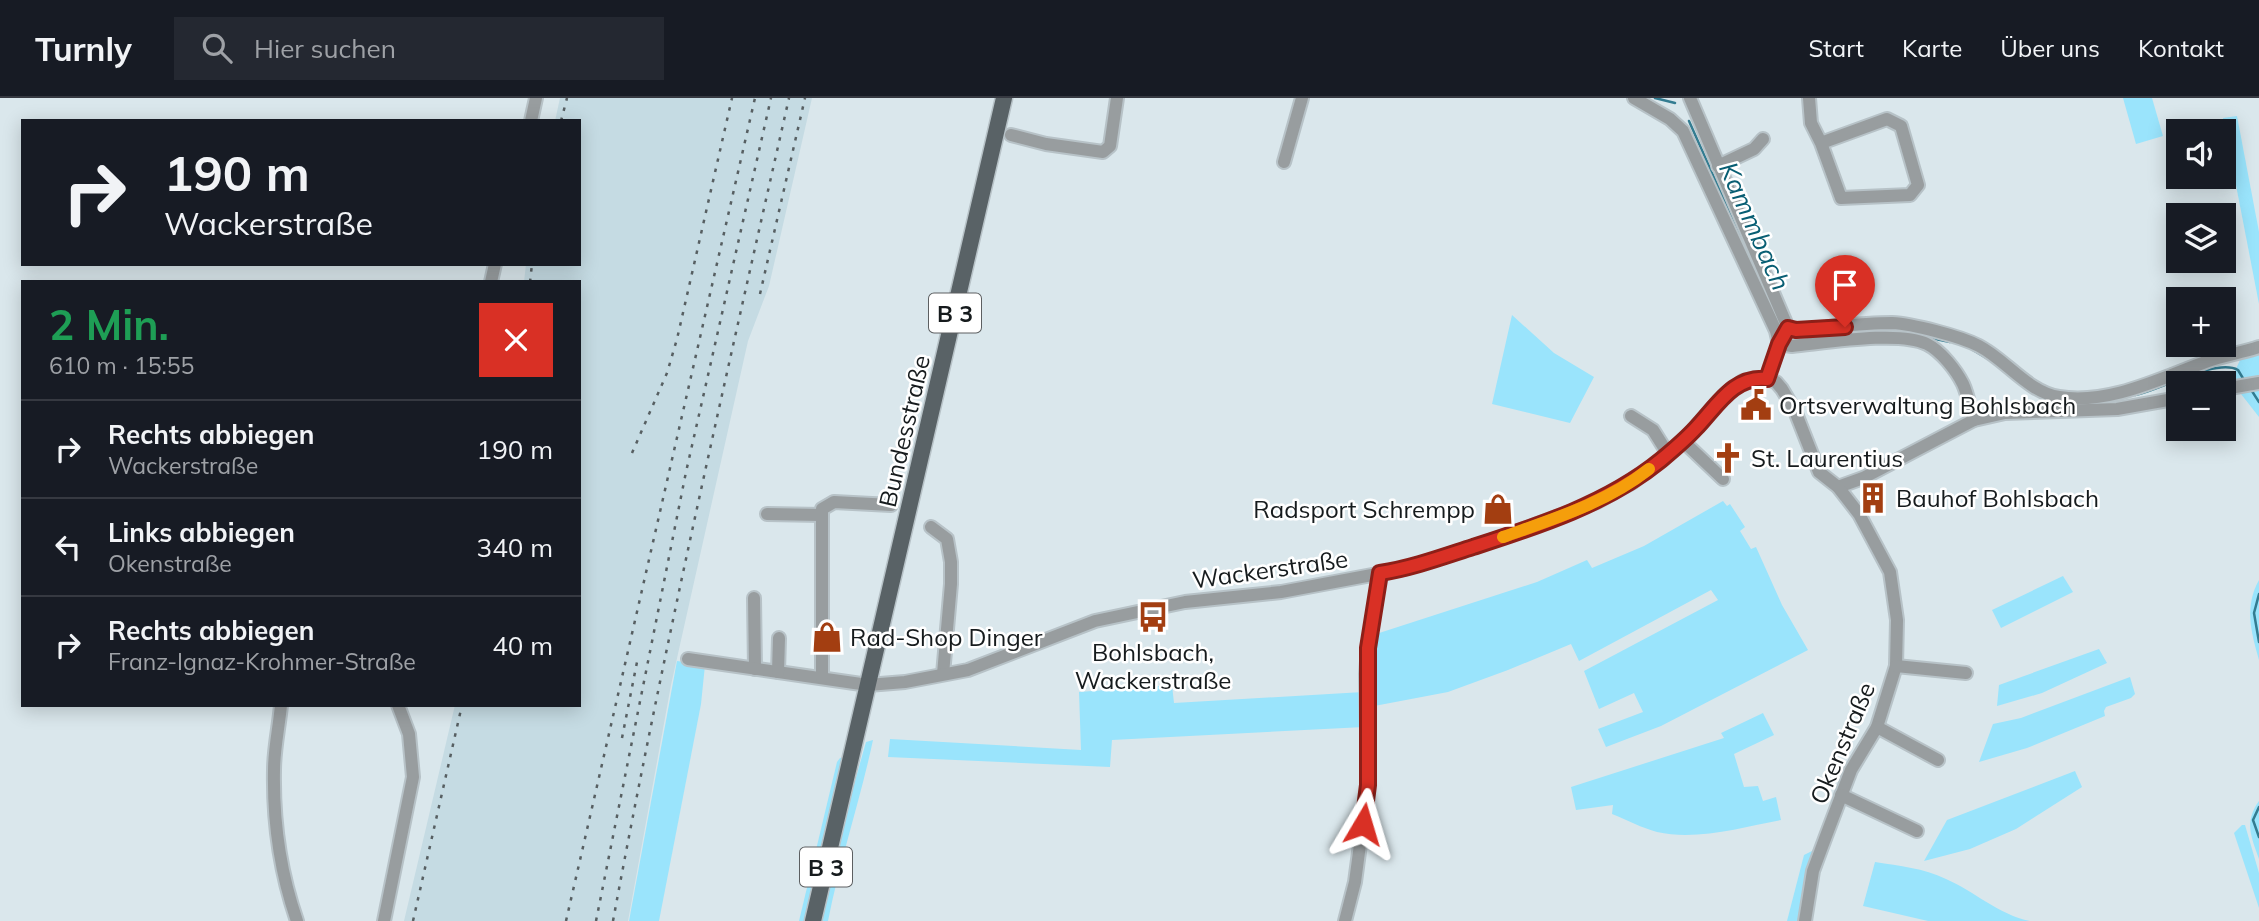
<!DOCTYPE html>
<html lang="de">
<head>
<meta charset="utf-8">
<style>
  :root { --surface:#171b24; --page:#242831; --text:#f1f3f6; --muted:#9ea1a6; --line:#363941 }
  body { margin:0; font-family:Mulish,sans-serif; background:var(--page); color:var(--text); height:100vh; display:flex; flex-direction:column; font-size:26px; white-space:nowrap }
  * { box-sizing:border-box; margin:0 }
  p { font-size:23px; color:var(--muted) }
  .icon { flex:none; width:38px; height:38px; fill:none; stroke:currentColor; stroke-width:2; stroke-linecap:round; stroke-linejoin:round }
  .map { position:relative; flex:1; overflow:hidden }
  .panel { position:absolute; left:21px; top:182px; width:560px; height:427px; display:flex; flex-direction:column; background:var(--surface); border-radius:0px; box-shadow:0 4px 18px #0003 }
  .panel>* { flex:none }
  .banner { position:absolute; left:21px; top:21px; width:560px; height:147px; border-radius:0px; box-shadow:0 4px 18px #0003; background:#171b24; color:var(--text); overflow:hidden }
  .fabs { position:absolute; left:2166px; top:21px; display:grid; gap:14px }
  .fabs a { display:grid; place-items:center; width:70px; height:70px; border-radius:0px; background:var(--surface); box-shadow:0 4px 18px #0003; font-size:35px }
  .pin { position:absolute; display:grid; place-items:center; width:60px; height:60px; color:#fff; margin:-72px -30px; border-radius:50% 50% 50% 0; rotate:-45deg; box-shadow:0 0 7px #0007 }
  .pin .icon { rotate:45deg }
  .me { position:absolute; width:77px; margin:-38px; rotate:7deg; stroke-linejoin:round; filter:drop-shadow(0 0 5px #0008) }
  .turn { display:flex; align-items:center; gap:24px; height:147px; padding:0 28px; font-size:32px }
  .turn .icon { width:91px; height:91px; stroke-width:2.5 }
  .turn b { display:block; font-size:49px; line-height:60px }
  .round { display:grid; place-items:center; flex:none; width:74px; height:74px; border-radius:0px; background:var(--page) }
  .summary { display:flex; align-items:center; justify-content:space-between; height:119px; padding:0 28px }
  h1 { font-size:42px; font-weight:700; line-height:52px; color:#1e9e55 }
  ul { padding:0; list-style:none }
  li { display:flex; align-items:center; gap:21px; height:98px; padding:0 28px; border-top:2px solid var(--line) }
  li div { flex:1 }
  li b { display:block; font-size:26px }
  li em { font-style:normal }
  header { display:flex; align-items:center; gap:42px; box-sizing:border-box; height:98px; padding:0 35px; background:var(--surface); border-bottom:2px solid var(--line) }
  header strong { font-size:33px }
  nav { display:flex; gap:38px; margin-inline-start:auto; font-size:24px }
  .search { width:490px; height:63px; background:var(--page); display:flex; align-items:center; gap:18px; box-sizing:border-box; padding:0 24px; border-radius:0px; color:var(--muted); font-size:26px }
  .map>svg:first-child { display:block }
</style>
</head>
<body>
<header>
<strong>Turnly</strong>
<div class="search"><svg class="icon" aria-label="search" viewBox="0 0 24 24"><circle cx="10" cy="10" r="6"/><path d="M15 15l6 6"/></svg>Hier suchen</div>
<nav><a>Start</a><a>Karte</a><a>Über uns</a><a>Kontakt</a></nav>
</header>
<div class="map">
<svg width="2259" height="823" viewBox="0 0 2259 823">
  <rect width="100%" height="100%" fill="#dae7ec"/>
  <!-- built -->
  <polygon fill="#c5dbe3" points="560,0 812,0 769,188 748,243 671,587 628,823 404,823 455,607 579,607 579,184 524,184 526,166 579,166 579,23 555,23"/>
  <!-- green -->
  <g fill="#9ae4fc">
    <polygon points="2123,0 2152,0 2163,38 2136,46"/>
    <polygon points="2237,18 2259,134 2259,206 2223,20"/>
    <polygon points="1512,217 1554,255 1594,279 1570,325 1492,306"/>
    <polygon points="2259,251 2259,281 2237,285 2231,282 2240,262"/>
    <polygon points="2259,289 2259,319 2241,296 2243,292"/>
    <polygon points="1723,403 1727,408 1730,406 1745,429 1740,433 1751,451 1756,449 1782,507 1808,552 1661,628 1606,649 1598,631 1643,614 1634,595 1599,611 1584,573 1718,502 1711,492 1579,563 1571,546 1508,572 1448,594 1369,609 1373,537 1537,484 1587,462 1592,470 1644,448"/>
    <polygon points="2063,478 2073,494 2001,530 1992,512"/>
    <path d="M 2259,482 L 2259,562 C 2251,534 2244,509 2259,482 Z"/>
    <polygon points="2099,551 2107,565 2042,595 1997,608 1999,587"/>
    <polygon points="677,563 705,567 701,606 659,823 629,823"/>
    <polygon points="2130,579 2135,596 2131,600 2106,609 2104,613 2105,618 2027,650 1979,664 1993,626 2021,620"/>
    <polygon points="1172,587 1174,605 1363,594 1364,629 1112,642 1110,669 888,659 890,641 1081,652 1079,594"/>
    <path d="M 1763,615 L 1774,637 L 1734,656 L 1744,689 L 1758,688 L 1763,703 L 1776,699 L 1781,722 C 1743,729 1697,743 1657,734 C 1642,730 1627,722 1612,716 L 1613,707 L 1576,712 L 1571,689 L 1724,640 L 1721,635 Z"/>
    <path d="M 873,642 C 860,703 840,762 828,823 L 818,823 C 833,763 849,704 866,644 Z"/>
    <polygon points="844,659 804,823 799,823 837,664 840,660"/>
    <polygon points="2075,673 2082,689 2016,731 1970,751 1924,763 1947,722"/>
    <path d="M 2259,703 L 2259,761 C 2251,738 2244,724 2259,703 Z"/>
    <polygon points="2242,727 2245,727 2259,775 2259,810 2234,735"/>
    <polygon points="1816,751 1799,823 1787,823 1804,757"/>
    <path d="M 1875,764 C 1900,768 1923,770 1946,781 C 1974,793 1999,817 2030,823 L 1928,823 L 1863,808 Z"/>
  </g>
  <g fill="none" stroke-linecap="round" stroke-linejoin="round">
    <!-- stream -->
    <g stroke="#337c91" stroke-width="2.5">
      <polyline points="1655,0 1675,5"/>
      <polyline points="1689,23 1767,199"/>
      <polyline points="1916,237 1950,244"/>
      <polyline points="1787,238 1808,240 1871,234"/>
      <polyline points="1973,252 1988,261"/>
      <polyline points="2250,290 2259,304"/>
      <path d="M 2135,297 C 2160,292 2216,260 2238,272 L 2244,282"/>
      <polyline points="2259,496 2254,515 2259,544"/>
      <polyline points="2259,709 2253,722 2259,739"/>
    </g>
    <defs>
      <g id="minor">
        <polyline points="1634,0 1670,21 1683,33 1776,233 1779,246"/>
        <polyline points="1690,0 1788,230"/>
        <polyline points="1809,0 1811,25 1821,45 1841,100 1910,97 1918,87 1901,28 1887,21 1821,45"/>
        <polyline points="531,23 536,0"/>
        <polyline points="1011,37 1046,46 1103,54 1110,48 1117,0"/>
        <polyline points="1284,64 1302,0"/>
        <polyline points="1718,68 1754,51 1763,41"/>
        <polyline points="491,184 495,166"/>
        <path d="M 1788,230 L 1796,232 C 1827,230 1860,225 1892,225 C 1912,226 1960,238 1979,248 C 2006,262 2028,294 2059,299 C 2110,307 2161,280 2208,263 C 2224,257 2242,255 2259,249"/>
        <path d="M 1779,246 L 1792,248 C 1824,245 1899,232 1927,246 C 1941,253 1956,272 1963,286 C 1968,297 1970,310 1974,322"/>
        <polyline points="1767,281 1783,239"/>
        <polyline points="2224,291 2259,285"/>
        <polyline points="1631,318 1653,332 1668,356"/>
        <polyline points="1683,343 1723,381"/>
        <polyline points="1838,389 1863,380 1974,322 2005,315 2117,311 2179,300"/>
        <polyline points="767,416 822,417"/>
        <polyline points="931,429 947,441 951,464 951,486 943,576"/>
        <polyline points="754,500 755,571"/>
        <polyline points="688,561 868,587 905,584 968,572 1095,523 1185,504 1281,494 1404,471 1505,438 1597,404 1633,384 1662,361 1683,343 1723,298 1743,283 1756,280 1767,281 1776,284 1782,291 1795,313 1819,374 1838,389 1859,416 1890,474 1897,522 1896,568 1877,629 1851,672 1826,738 1813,773 1805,823"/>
        <polyline points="1896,568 1966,575"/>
        <polyline points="778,574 779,540"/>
        <polyline points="822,580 822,411 834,404 891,407"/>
        <path d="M 281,607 C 279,629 274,651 274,672 C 273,724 280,774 297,823"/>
        <polyline points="1877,629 1938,662"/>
        <polyline points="1841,697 1917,733"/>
        <polyline points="384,823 413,679 409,636 398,607"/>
        <polyline points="1345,823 1355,784 1368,687 1366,576 1368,550 1380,476"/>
      </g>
      <polyline id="major" points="813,823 1004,0"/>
    </defs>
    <!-- minor casing -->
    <use href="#minor" stroke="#b7c2c7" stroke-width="16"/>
    <!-- major casing -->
    <use href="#major" stroke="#b7c2c7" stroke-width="19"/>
    <!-- minor -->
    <use href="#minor" stroke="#989d9f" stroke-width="12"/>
    <!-- major -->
    <use href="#major" stroke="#596266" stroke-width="16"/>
    <!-- rail -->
    <g stroke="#575f62" stroke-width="2.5" stroke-dasharray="3.5 7" stroke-linecap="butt">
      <polyline points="561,23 567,0"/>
      <polyline points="530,184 532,166"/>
      <polyline points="760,196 805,0"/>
      <polyline points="632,355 667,275 677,241 732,0"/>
      <polyline points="622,640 637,564"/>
      <polyline points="413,823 462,607"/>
      <polyline points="566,823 755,0"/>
      <polyline points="596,823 686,374 771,0"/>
      <path d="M 613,823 C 664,547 727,274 789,0"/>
    </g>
  </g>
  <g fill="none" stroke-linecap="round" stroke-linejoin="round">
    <defs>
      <path id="route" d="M 1363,726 L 1368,687 L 1368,550 L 1380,475 C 1412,470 1442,459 1473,449 C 1538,428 1607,406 1661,362 C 1673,352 1685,342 1696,330 C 1717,308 1734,277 1767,281 L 1779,246 L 1788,230 L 1796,232 L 1845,229"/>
    </defs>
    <!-- route casing -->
    <use href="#route" stroke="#8d1f18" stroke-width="18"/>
    <!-- route -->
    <use href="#route" stroke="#d93025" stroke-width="12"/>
    <!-- slow -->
    <path stroke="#f59e0b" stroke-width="12" d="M 1503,439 C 1553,421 1606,405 1649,371"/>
  </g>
  <!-- icons -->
  <defs>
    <symbol id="civic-bare" viewBox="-9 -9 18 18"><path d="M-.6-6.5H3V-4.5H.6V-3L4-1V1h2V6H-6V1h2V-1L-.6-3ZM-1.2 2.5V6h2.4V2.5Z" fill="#a33e11" stroke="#fff" stroke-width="2.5" paint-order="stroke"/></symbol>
    <symbol id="church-bare" viewBox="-9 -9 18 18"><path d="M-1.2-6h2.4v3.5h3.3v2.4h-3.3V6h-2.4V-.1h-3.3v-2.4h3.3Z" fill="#a33e11" stroke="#fff" stroke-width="2.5" paint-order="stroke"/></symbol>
    <symbol id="building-bare" viewBox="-9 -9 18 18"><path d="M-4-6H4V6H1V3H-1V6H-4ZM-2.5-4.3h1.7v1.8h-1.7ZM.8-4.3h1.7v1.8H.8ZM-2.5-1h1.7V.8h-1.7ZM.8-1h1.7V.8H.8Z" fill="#a33e11" stroke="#fff" stroke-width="2.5" paint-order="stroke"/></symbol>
    <symbol id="shop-bare" viewBox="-9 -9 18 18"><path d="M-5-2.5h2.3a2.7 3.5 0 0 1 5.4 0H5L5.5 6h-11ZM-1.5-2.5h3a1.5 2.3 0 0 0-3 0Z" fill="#a33e11" stroke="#fff" stroke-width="2.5" paint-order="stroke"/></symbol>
    <symbol id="bus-bare" viewBox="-9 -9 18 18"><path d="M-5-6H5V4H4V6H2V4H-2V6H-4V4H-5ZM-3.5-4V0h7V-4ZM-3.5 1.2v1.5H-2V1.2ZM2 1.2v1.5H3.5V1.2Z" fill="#a33e11" stroke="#fff" stroke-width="2.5" paint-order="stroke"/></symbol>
  </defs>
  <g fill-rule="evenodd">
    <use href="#civic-bare" x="1734" y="285" width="44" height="44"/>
    <use href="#church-bare" x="1706" y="338" width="44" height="44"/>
    <use href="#building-bare" x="1851" y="378" width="44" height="44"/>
    <use href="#shop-bare" x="1476" y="389" width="44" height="44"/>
    <use href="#bus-bare" x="1131" y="497" width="44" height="44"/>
    <use href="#shop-bare" x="805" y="517" width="44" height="44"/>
  </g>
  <g text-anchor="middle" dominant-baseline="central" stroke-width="5" stroke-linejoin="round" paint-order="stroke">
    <!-- shield labels -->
    <g fill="#fff" stroke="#5c5f61" stroke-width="2">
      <rect x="929" y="195.5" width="52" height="39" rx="5"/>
      <rect x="800" y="749.5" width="52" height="39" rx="5"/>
    </g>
    <g font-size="23" font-weight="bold" fill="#161b1d">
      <text x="955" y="215">B 3</text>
      <text x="826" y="769">B 3</text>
    </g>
    <!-- poi labels -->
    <g font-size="24" fill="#161b1d" stroke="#fff" text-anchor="start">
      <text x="1779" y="307">Ortsverwaltung Bohlsbach</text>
      <text x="1751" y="360">St. Laurentius</text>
      <text x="1896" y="400">Bauhof Bohlsbach</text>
      <text x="1475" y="411" text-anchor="end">Radsport Schrempp</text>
      <text x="850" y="539">Rad-Shop Dinger</text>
      <text x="1153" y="554" text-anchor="middle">Bohlsbach,<tspan x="1153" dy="28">Wackerstraße</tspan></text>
    </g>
    <!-- street labels -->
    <g font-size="24" fill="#161b1d" stroke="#fff">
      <text transform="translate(904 333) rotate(-77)">Bundesstraße</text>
      <text transform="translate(1270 471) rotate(-8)">Wackerstraße</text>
      <text transform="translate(1842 645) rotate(-67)">Okenstraße</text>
    </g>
    <!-- water labels -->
    <g font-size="26" font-style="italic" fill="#085e73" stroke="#fff">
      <text transform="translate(1755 128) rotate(66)">Kammbach</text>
    </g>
  </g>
</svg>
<div class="fabs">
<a><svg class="icon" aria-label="sound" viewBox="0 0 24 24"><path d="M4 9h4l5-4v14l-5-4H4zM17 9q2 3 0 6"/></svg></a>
<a><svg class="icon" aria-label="layers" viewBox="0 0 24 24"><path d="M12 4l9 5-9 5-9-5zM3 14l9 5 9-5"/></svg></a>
<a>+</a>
<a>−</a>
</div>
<div class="pin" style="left:1845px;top:229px;background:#d93025"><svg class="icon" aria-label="arrive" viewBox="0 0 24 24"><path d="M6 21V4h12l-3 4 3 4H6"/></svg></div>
<svg class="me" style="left:1363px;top:726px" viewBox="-20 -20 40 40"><path d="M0-17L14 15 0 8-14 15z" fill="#d93025" stroke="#fff" stroke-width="4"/></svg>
<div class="banner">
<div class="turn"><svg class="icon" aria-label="right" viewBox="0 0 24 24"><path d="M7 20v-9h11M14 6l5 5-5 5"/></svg><div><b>190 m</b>Wackerstraße</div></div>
</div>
<section class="panel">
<div class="summary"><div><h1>2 Min.</h1><p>610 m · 15:55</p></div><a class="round" style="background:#d93025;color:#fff"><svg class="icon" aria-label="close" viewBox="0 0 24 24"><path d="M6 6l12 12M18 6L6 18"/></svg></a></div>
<ul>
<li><svg class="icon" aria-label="right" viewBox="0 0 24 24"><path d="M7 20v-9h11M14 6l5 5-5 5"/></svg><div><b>Rechts abbiegen</b><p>Wackerstraße</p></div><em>190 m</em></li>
<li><svg class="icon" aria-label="left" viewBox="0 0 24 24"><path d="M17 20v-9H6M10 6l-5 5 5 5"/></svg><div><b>Links abbiegen</b><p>Okenstraße</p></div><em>340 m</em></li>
<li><svg class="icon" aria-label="right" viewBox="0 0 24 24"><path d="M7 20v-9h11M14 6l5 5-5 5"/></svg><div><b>Rechts abbiegen</b><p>Franz-Ignaz-Krohmer-Straße</p></div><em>40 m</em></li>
</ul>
</section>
</div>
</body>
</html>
